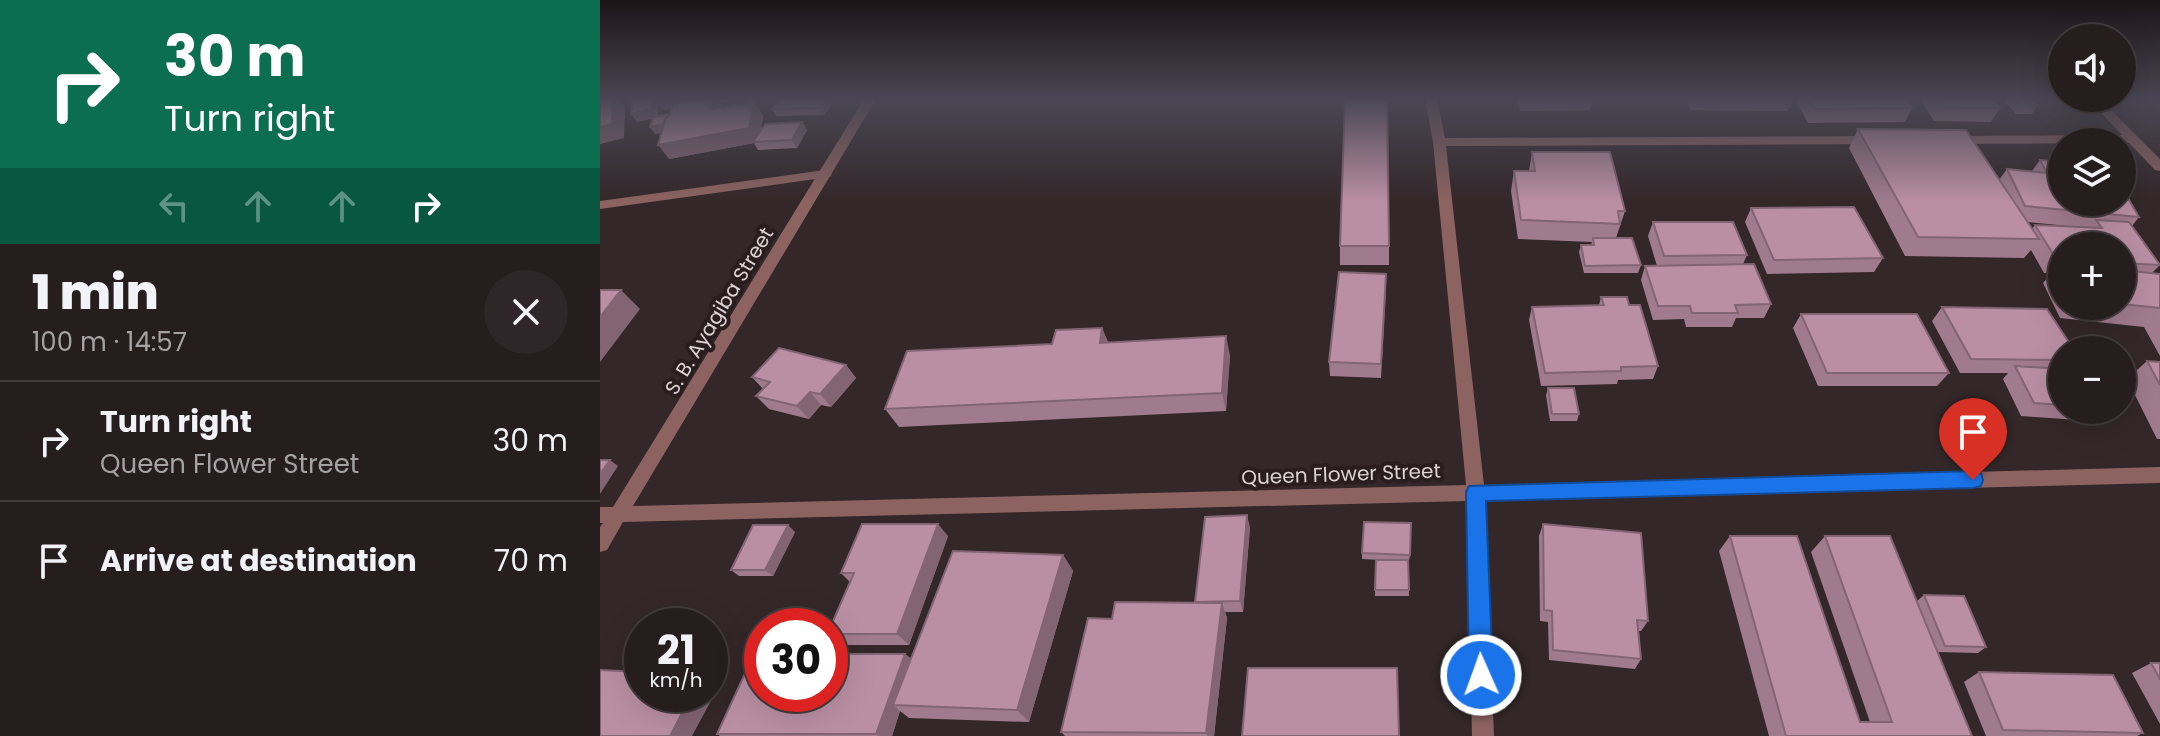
<!DOCTYPE html>
<html lang="en">
<head>
<meta charset="utf-8">
<style>
  :root { --surface:#261d1f; --page:#2e2628; --text:#f1f3f6; --muted:#a4a2a4; --line:#423b3d }
  body { margin:0; font-family:Poppins,sans-serif; background:var(--page); color:var(--text); height:100vh; display:flex; flex-direction:column; font-size:30px; white-space:nowrap }
  * { box-sizing:border-box; margin:0 }
  p { font-size:26px; color:var(--muted) }
  .icon { flex:none; width:44px; height:44px; fill:none; stroke:currentColor; stroke-width:2; stroke-linecap:round; stroke-linejoin:round }
  .map { position:relative; flex:1; overflow:hidden }
  .panel { display:flex; flex-direction:column; background:var(--surface); width:600px }
  .panel>* { flex:none }
  .guide { background:#0b6e4f; color:#fff; overflow:hidden }
  .buttons { position:absolute; left:1448px; top:24px; display:grid; gap:16px }
  .buttons a { display:grid; place-items:center; width:88px; height:88px; border-radius:50%; background:var(--surface); box-shadow:0 8px 32px #0002,0 0 0 2px var(--line); font-size:40px }
  .speed { position:absolute; left:24px; top:608px; display:flex; gap:16px; font-size:40px; font-weight:700; text-align:center }
  .speed>* { display:grid; place-content:center; width:104px; height:104px; border-radius:50%; background:var(--surface); box-shadow:0 8px 32px #0002,0 0 0 2px var(--line); line-height:1 }
  .speed small { font-size:20px; font-weight:400 }
  .speed .limit { border:12px solid #d22; background:#fff; color:#111 }
  .pin { position:absolute; display:grid; place-items:center; width:68px; height:68px; color:#fff; margin:-82px -34px; border-radius:50% 50% 50% 0; rotate:-45deg; box-shadow:0 0 8px #0007 }
  .pin .icon { rotate:45deg }
  .me { position:absolute; width:88px; margin:-44px; rotate:358deg; stroke-linejoin:round; filter:drop-shadow(0 0 6px #0008) }
  .turn { display:flex; align-items:center; gap:28px; height:168px; padding:0 32px; font-size:36px }
  .turn .icon { width:104px; height:104px; stroke-width:2.5 }
  .turn b { display:block; font-size:56px; line-height:68px }
  .lanes { display:flex; align-items:center; height:76px; padding:0 32px; background:#0003; justify-content:center; gap:40px; direction:ltr }
  .lanes .off { opacity:.35 }
  .round { display:grid; place-items:center; flex:none; width:84px; height:84px; border-radius:42px; background:var(--page) }
  .summary { display:flex; align-items:center; justify-content:space-between; height:136px; padding:0 32px }
  h1 { font-size:48px; font-weight:800; line-height:60px }
  ul { padding:0; list-style:none }
  li { display:flex; align-items:center; gap:24px; height:120px; padding:0 32px; border-top:2px solid var(--line) }
  li div { flex:1 }
  li b { display:block; font-size:30px }
  li em { font-style:normal }
  main { display:flex; flex:1; min-height:0 }
  .map>svg:first-child { display:block }
</style>
</head>
<body>
<main>
<section class="panel">
<div class="guide">
<div class="turn"><svg class="icon" aria-label="right" viewBox="0 0 24 24"><path d="M7 20v-9h11M14 6l5 5-5 5"/></svg><div><b>30 m</b>Turn right</div></div>
<div class="lanes"><svg class="icon off" aria-label="left" viewBox="0 0 24 24"><path d="M17 20v-9H6M10 6l-5 5 5 5"/></svg><svg class="icon off" aria-label="ahead" viewBox="0 0 24 24"><path d="M12 20V5M6 11l6-6 6 6"/></svg><svg class="icon off" aria-label="ahead" viewBox="0 0 24 24"><path d="M12 20V5M6 11l6-6 6 6"/></svg><svg class="icon" aria-label="right" viewBox="0 0 24 24"><path d="M7 20v-9h11M14 6l5 5-5 5"/></svg></div>
</div>
<div class="summary"><div><h1>1 min</h1><p>100 m · 14:57</p></div><a class="round"><svg class="icon" aria-label="close" viewBox="0 0 24 24"><path d="M6 6l12 12M18 6L6 18"/></svg></a></div>
<ul>
<li><svg class="icon" aria-label="right" viewBox="0 0 24 24"><path d="M7 20v-9h11M14 6l5 5-5 5"/></svg><div><b>Turn right</b><p>Queen Flower Street</p></div><em>30 m</em></li>
<li><svg class="icon" aria-label="arrive" viewBox="0 0 24 24"><path d="M6 21V4h12l-3 4 3 4H6"/></svg><div><b>Arrive at destination</b></div><em>70 m</em></li>
</ul>
</section>
<div class="map">
<svg width="1560" height="736" viewBox="0 0 1560 736">
  <rect width="100%" height="100%" fill="#332729"/>
  <g fill="none" stroke-linecap="round" stroke-linejoin="round">
    <!-- lane -->
    <polygon fill="#8c6360" fill-rule="evenodd" points="225,170 232,174 230,177 0,209 0,201"/>
    <!-- street -->
    <g fill="#8c6360" fill-rule="evenodd">
      <polygon points="264,99 276,99 33,506 866,485 833,142 825,99 837,99 845,138 1273,136 1279,140 1273,144 846,146 884,485 1560,467 1560,483 885,500 894,736 872,736 867,501 23,522 7,550 0,552 0,527 3,523 0,523 0,507 13,507"/>
      <polygon points="1488,99 1500,99 1560,159 1560,171 1555,170 1529,143 1352,144 1346,140 1352,136 1522,135"/>
    </g>
  </g>
  <!-- wall -->
  <g fill="#a07b8d" fill-rule="evenodd">
    <path d="M 32,99 L 121,103 L 120,103 L 122,107 L 163,115 L 161,130 L 202,122 L 207,130 L 197,148 L 158,150 L 154,143 L 69,159 L 61,133 L 55,134 L 52,118 L 37,122 ZM 57,101 L 64,110 L 71,108 L 70,114 L 58,116 Z"/>
    <polygon points="235,99 224,115 176,116 172,109"/>
    <polygon points="918,99 993,99 990,110 920,111"/>
    <polygon points="1086,99 1193,99 1187,111 1091,110"/>
    <polygon points="1200,99 1306,99 1312,108 1305,122 1208,123 1198,104"/>
    <polygon points="1320,99 1393,99 1400,108 1391,122 1334,121"/>
    <polygon points="1407,99 1430,99 1437,106 1432,114 1416,114 1405,101"/>
    <path d="M 1258,129 L 1399,180 L 1407,169 L 1432,171 L 1440,160 L 1539,217 L 1532,226 L 1560,265 L 1552,273 L 1560,274 L 1560,356 L 1544,327 L 1460,318 L 1443,283 L 1452,273 L 1444,273 L 1431,250 L 1424,258 L 1305,256 L 1249,148 ZM 1427,222 L 1489,228 L 1435,225 L 1432,229 ZM 1462,246 L 1522,246 L 1522,306 L 1462,306 Z"/>
    <polygon points="932,152 1025,211 1016,238 1041,265 1038,273 984,273 979,252 981,245 991,245 992,242 918,239 911,191 914,171 929,171"/>
    <polygon points="1151,208 1283,258 1274,272 1167,274 1145,222"/>
    <polygon points="1053,222 1147,255 1143,264 1171,304 1164,318 1136,318 1132,327 1086,327 1084,319 1053,320 1041,280 1045,266 1057,266 1048,236"/>
    <rect x="740" y="246" width="49" height="19"/>
    <polygon points="786,288 781,378 730,376 729,362"/>
    <polygon points="1001,297 1029,305 1058,366 1053,379 1018,380 1017,384 941,386 929,320 932,307 999,305"/>
    <polygon points="1342,307 1462,350 1462,410 1504,410 1492,421 1421,416 1403,379 1408,373 1360,373 1332,321"/>
    <polygon points="1201,314 1349,373 1337,386 1218,386 1193,328"/>
    <polygon points="502,328 508,342 630,355 626,411 299,427 285,409"/>
    <polygon points="1547,361 1560,362 1560,439 1557,439 1527,379"/>
    <polygon points="246,365 256,378 231,407 221,405 209,419 169,409 156,396 163,389 152,377"/>
    <polygon points="948,388 979,414 977,421 950,421 946,395"/>
    <polygon points="943,524 1048,621 1041,631 1039,631 1041,659 1035,669 949,660 948,622 940,621 939,536"/>
    <polygon points="650,527 643,612 625,612 627,618 614,736 465,736 461,732 512,619 596,603"/>
    <polygon points="195,532 173,576 139,576 131,570"/>
    <polygon points="348,536 309,645 241,645 230,636 230,628 250,582 241,573"/>
    <polygon points="1130,536 1260,722 1270,722 1211,552 1225,536 1317,601 1324,595 1386,647 1378,653 1337,652 1372,736 1169,736 1119,551"/>
    <polygon points="762,553 810,555 809,561 808,561 809,596 775,596 776,560 781,560 762,559"/>
    <polygon points="463,555 473,571 429,722 309,718 300,711 292,736 120,736 117,734 305,654 311,659"/>
    <polygon points="1551,663 1560,663 1560,724 1532,673"/>
    <polygon points="1379,672 1543,733 1537,736 1386,736 1364,682"/>
  </g>
  <!-- shaded-wall -->
  <g fill="#826473">
    <polygon points="13,99 19,99 25,106 24,138 0,144 0,127"/>
    <polygon points="52,99 120,99 121,103 120,103 124,110 81,106 64,110 57,101 58,117 37,122 31,114"/>
    <polygon points="120,99 140,99 123,103"/>
    <polygon points="226,99 235,99 224,115 220,108"/>
    <polygon points="154,101 163,115 159,142 153,142 154,143 69,159 58,145"/>
    <polygon points="78,121 75,131 55,134 50,127"/>
    <polygon points="202,122 207,130 197,148 192,140"/>
    <polygon points="21,290 40,309 0,362 0,317"/>
    <polygon points="502,328 509,346 500,343"/>
    <polygon points="626,336 630,355 626,411 622,393"/>
    <polygon points="246,365 256,378 231,407 220,394"/>
    <polygon points="210,392 221,405 209,419 197,406"/>
    <polygon points="10,460 18,466 0,494 0,474"/>
    <polygon points="647,515 650,527 643,612 640,601"/>
    <polygon points="338,524 348,536 309,645 297,634"/>
    <polygon points="188,525 195,532 173,576 165,570"/>
    <polygon points="463,555 473,571 429,722 417,710"/>
    <polygon points="622,603 627,618 614,736 608,736 606,733"/>
    <polygon points="305,654 317,663 293,705 300,711 292,736 279,736 276,734"/>
    <polygon points="110,678 120,684 92,736 70,736 92,694 110,694"/>
  </g>
  <!-- building -->
  <g fill="#ba8fa4" stroke="#826473" stroke-width="2">
    <polygon points="0,99 13,99 12,124 0,127"/>
    <polygon points="32,99 52,99 52,109 31,114"/>
    <polygon points="101,99 114,99 112,109 154,101 149,128 58,145 66,117 69,116 73,104"/>
    <polygon points="179,99 226,99 220,108 172,109"/>
    <polygon points="745,99 787,99 789,246 740,246"/>
    <polygon points="1209,99 1306,99 1312,108 1215,109"/>
    <polygon points="1337,99 1393,99 1400,108 1343,107"/>
    <polygon points="1415,99 1430,99 1437,106 1421,106"/>
    <polygon points="70,114 69,116 66,117 63,124 50,127 53,117"/>
    <polygon points="202,122 192,140 153,142 165,124"/>
    <polygon points="1258,129 1366,130 1439,239 1318,237"/>
    <polygon points="932,152 1010,152 1025,211 1018,211 1020,224 921,220 914,171 935,171"/>
    <polygon points="1440,160 1462,162 1462,202 1522,202 1522,188 1539,217 1425,206 1407,169 1447,173"/>
    <polygon points="1254,207 1283,258 1174,260 1151,208"/>
    <polygon points="1496,220 1529,222 1560,265 1522,263 1522,246 1462,246 1462,259 1456,259 1435,225 1502,228"/>
    <polygon points="1053,222 1133,222 1147,255 1064,256"/>
    <polygon points="993,238 1032,238 1041,265 985,266 981,245 994,245"/>
    <polygon points="1154,264 1171,304 1135,305 1138,313 1092,313 1090,306 1058,306 1045,266"/>
    <polygon points="1522,270 1560,274 1560,308 1522,304"/>
    <polygon points="739,272 786,274 781,364 729,362"/>
    <polygon points="0,290 21,290 0,317"/>
    <polygon points="1001,297 1027,297 1029,305 1040,305 1058,366 1021,367 1021,371 945,373 932,307 1004,305"/>
    <polygon points="1342,307 1447,309 1474,350 1462,350 1462,360 1371,359"/>
    <polygon points="1201,314 1317,314 1349,373 1227,373"/>
    <polygon points="502,328 500,343 626,336 622,393 285,409 307,351 452,344 456,330"/>
    <polygon points="179,348 246,365 220,394 210,392 197,406 156,396 170,382 152,377"/>
    <polygon points="1547,361 1560,362 1560,385"/>
    <polygon points="1415,366 1462,369 1462,405 1434,403"/>
    <polygon points="948,388 974,388 979,414 952,414"/>
    <polygon points="0,460 10,460 0,474"/>
    <polygon points="647,515 640,601 595,602 605,517"/>
    <polygon points="764,522 811,523 810,555 762,553"/>
    <polygon points="262,524 338,524 297,634 230,634 230,628 254,573 241,573"/>
    <polygon points="943,524 1041,533 1048,621 1037,620 1041,659 953,650 952,611 944,610"/>
    <polygon points="153,525 188,525 165,570 131,570"/>
    <polygon points="1130,536 1197,536 1260,722 1292,722 1225,536 1290,536 1372,736 1186,736"/>
    <polygon points="353,551 463,555 417,710 293,705"/>
    <polygon points="776,560 808,560 809,590 775,590"/>
    <polygon points="1324,595 1364,596 1386,647 1345,646"/>
    <polygon points="515,602 622,603 606,733 461,732 488,618 512,619"/>
    <polygon points="154,654 162,654 162,694 230,694 230,654 305,654 276,734 117,734"/>
    <polygon points="1551,663 1560,663 1560,679"/>
    <polygon points="648,668 797,668 799,736 642,736"/>
    <polygon points="0,670 42,672 42,694 92,694 70,736 0,736"/>
    <polygon points="1379,672 1513,675 1543,733 1403,730"/>
  </g>
  <!-- sky -->
  <linearGradient id="sky" x2="0" y2="1"><stop stop-color="#1c1517"/><stop offset="0.49" stop-color="#4a4754"/><stop offset="1" stop-color="#4a4754" stop-opacity="0"/></linearGradient>
  <rect width="1560" height="202" fill="url(#sky)"/>
  <!-- route -->
  <polygon fill="#1a73e8" stroke="#114b97" stroke-width="2" points="1373,471 1381,473 1383,480 1381,486 1373,488 886,501 893,675 889,683 881,687 873,683 869,675 866,492 869,486"/>
  <g text-anchor="middle" dominant-baseline="central" stroke-width="8" stroke-linejoin="round" paint-order="stroke">
    <!-- street labels -->
    <g font-size="20" fill="#dad2d3" stroke="#291d1f">
      <text transform="translate(119 311) rotate(-59)">S. B. Ayagiba Street</text>
      <text transform="translate(741 474) rotate(-2)">Queen Flower Street</text>
    </g>
  </g>
</svg>
<div class="buttons">
<a><svg class="icon" aria-label="sound" viewBox="0 0 24 24"><path d="M4 9h4l5-4v14l-5-4H4zM17 9q2 3 0 6"/></svg></a>
<a><svg class="icon" aria-label="layers" viewBox="0 0 24 24"><path d="M12 4l9 5-9 5-9-5zM3 14l9 5 9-5"/></svg></a>
<a>+</a>
<a>−</a>
</div>
<div class="speed"><div>21<small>km/h</small></div><div class="limit">30</div></div>
<div class="pin" style="left:1373px;top:480px;background:#d93025"><svg class="icon" aria-label="arrive" viewBox="0 0 24 24"><path d="M6 21V4h12l-3 4 3 4H6"/></svg></div>
<svg class="me" style="left:881px;top:675px" viewBox="-20 -20 40 40"><circle r="17" fill="#1a73e8" stroke="#fff" stroke-width="3"/><path d="M0-11L8 9 0 5-8 9z" fill="#fff"/></svg>
</div>
</main>
</body>
</html>
